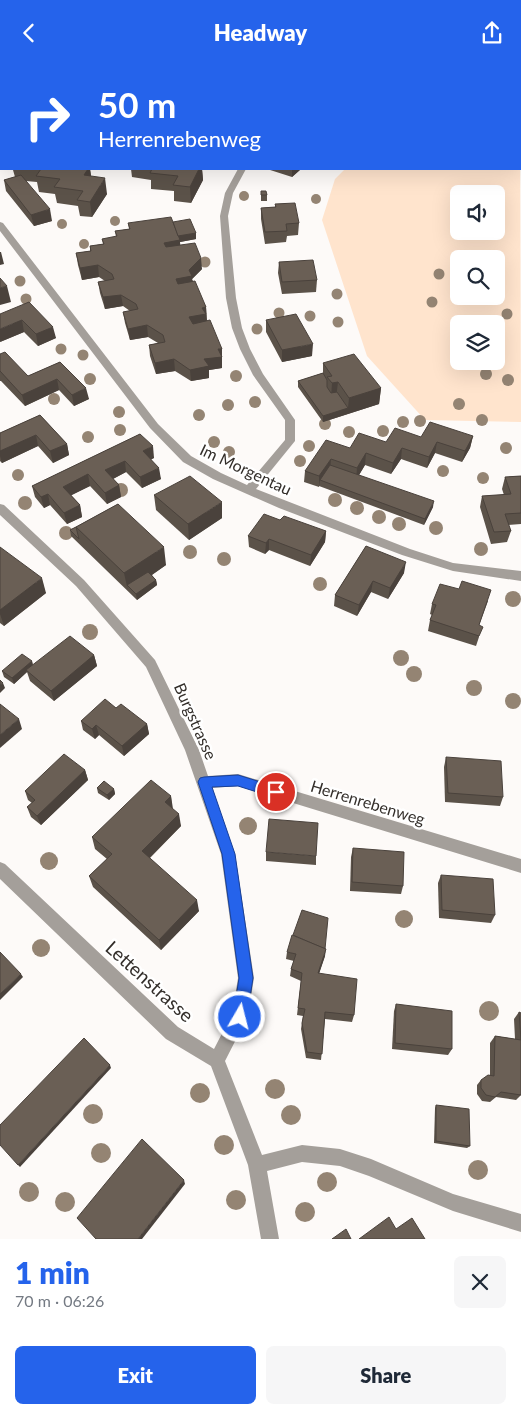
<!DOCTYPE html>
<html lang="en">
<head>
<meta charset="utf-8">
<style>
  :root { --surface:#fff; --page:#f6f6f7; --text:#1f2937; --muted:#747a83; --accent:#2563eb }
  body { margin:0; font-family:Lato,sans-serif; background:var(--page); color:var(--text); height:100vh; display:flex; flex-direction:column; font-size:19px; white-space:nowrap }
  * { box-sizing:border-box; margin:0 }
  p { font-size:16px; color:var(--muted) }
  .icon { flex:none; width:28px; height:28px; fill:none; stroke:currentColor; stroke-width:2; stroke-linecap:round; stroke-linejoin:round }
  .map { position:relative; height:1174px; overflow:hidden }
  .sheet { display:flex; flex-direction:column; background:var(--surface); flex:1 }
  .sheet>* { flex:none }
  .hud { position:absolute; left:0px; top:0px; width:521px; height:105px; box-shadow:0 5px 20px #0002; background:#2563eb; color:#fff; overflow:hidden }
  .buttons { position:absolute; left:450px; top:120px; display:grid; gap:10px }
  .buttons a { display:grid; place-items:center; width:55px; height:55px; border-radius:8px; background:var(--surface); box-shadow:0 5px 20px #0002; font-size:25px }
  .pin { position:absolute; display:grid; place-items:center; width:42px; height:42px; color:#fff; margin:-21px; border:2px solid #fff; border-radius:50%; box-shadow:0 1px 5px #0007 }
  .me { position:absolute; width:55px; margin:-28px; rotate:8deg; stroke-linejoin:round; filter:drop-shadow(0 0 4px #0008) }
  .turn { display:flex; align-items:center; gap:18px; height:105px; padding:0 15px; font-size:22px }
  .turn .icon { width:65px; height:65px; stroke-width:2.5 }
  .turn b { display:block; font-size:35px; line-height:42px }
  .round { display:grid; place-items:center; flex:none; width:52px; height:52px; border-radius:8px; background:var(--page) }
  .head { display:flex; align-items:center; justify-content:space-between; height:85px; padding:0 15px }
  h1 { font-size:30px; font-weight:800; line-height:38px; color:var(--accent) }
  .action { display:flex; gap:10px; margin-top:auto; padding:10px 15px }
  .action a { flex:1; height:58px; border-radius:8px; background:var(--accent); color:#fff; font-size:20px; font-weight:800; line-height:58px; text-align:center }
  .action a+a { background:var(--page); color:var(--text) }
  header { display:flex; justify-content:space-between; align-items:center; height:65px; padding:0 15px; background:var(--accent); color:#fff; font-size:22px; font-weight:800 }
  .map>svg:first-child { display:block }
</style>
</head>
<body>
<header><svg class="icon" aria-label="back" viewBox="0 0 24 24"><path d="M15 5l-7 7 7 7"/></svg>Headway<svg class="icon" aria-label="share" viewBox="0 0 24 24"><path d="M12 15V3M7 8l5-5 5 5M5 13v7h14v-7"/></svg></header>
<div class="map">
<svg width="521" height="1174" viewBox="0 0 521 1174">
  <rect width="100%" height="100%" fill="#fdfaf8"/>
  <!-- green -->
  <path fill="#ffe4cd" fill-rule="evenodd" d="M 520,53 L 521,357 L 425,355 L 367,291 L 322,155 L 335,114 L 345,104 L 520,104 ZM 459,129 L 496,129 L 496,166 L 459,166 ZM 459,194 L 496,194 L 496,231 L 459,231 ZM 459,259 L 496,259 L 496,296 L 459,296 Z"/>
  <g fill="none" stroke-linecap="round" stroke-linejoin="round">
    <!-- minor -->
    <g fill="#a49f9a" fill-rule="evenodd">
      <polygon points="15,0 25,0 26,1 16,1"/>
      <polygon points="238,104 246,104 233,128 228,151 236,233 242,263 250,284 263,309 295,355 295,376 256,424 410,484 453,498 521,506 521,516 453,506 402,490 279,443 213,414 183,397 150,363 0,166 0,157 3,158 158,359 191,391 221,408 247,420 285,375 285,355 253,310 240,284 232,263 226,233 220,151 225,128"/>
      <polygon points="0,439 4,440 84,515 155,595 199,685 208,711 238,709 521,794 521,808 238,721 212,723 235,789 254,913 248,951 225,996 262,1090 302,1080 340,1084 371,1094 453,1129 521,1149 521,1167 453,1146 369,1111 340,1101 302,1097 267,1106 279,1174 261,1174 248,1100 211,1001 166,974 0,814 0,797 5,799 178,962 214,984 232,949 238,913 221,789 185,685 146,602 76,521 0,450"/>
    </g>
  </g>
  <!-- trees -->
  <g fill="#948473">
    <circle cx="244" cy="131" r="5"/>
    <circle cx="316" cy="134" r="5"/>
    <circle cx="115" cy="156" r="5"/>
    <circle cx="62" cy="159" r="5"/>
    <circle cx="84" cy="179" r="5"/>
    <circle cx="205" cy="197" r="5.5"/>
    <circle cx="439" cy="209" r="5.5"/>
    <circle cx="20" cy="216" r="5.5"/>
    <circle cx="337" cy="229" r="5.5"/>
    <circle cx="26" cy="234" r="5.5"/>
    <circle cx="432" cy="237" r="5.5"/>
    <circle cx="279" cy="248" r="5.5"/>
    <circle cx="507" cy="249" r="5.5"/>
    <circle cx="310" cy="251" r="5.5"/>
    <circle cx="338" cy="257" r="5.5"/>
    <circle cx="257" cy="264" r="5.5"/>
    <circle cx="61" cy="284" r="5.5"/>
    <circle cx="83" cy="290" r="5.5"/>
    <circle cx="486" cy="309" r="6"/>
    <circle cx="236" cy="311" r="6"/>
    <circle cx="90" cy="314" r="6"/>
    <circle cx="508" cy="315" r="6"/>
    <circle cx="54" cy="334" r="6"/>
    <circle cx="255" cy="337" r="6"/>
    <circle cx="459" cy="339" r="6"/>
    <circle cx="228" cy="340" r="6"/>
    <circle cx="119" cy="347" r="6"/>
    <circle cx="199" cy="350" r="6"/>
    <circle cx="482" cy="355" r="6"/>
    <circle cx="420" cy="356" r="6"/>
    <circle cx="403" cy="357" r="6"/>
    <circle cx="325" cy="359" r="6"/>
    <circle cx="120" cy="365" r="6"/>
    <circle cx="383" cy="366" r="6"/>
    <circle cx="349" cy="367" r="6"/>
    <circle cx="88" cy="372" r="6"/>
    <circle cx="214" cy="377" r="6"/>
    <circle cx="309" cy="381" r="6"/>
    <circle cx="506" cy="383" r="6"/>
    <circle cx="229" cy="387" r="6"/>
    <circle cx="300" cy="396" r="6"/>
    <circle cx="443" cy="406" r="6"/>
    <circle cx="18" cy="410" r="6"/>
    <circle cx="483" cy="413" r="6"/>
    <circle cx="121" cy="425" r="7"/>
    <circle cx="335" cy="435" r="7"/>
    <circle cx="25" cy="438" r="7"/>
    <circle cx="357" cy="443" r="7"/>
    <circle cx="379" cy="452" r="7"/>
    <circle cx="399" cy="459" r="7"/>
    <circle cx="436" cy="463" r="7"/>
    <circle cx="66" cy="468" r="7"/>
    <circle cx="481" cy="484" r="7"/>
    <circle cx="190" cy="487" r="7"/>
    <circle cx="224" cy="494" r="7"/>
    <circle cx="320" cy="519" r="7"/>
    <circle cx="513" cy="534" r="8"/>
    <circle cx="90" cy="567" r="8"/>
    <circle cx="401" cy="593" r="8"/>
    <circle cx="414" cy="609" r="8"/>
    <circle cx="474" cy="623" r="8"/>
    <circle cx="513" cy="636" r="8"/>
    <circle cx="248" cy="761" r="9"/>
    <circle cx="49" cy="796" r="9"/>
    <circle cx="404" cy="854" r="9"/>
    <circle cx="41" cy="883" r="9"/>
    <circle cx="489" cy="946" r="10"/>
    <circle cx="275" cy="1024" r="10"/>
    <circle cx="200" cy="1028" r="10"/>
    <circle cx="93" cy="1049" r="10"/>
    <circle cx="291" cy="1050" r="10"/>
    <circle cx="224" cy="1080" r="10"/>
    <circle cx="101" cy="1088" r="10"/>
    <circle cx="478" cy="1105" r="10"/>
    <circle cx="327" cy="1117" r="10"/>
    <circle cx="29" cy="1127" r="10"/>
    <circle cx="236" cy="1135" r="10"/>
    <circle cx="65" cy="1137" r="10"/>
    <circle cx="305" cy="1147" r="10"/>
  </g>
  <!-- wall -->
  <g fill="#5b5249">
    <polygon points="152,0 175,0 172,1 154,1"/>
    <rect x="372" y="0" width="50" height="1"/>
    <polygon points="10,104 90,104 91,111 107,129 92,152 80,151 78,141 57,138 55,129 39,127 37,117 26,116 52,156 34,161 6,126 4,115 15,112 13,105 10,105"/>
    <polygon points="131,104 202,104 203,115 191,138 174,136 174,126 151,124 151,115 132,112"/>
    <polygon points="267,104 301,104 292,112"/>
    <polygon points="261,126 267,130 267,136 261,136"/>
    <polygon points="275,139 299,158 298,170 287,171 286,177 265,179 261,154 261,143 275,142"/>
    <polygon points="173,157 196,168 196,174 180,177 180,180 202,204 192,214 206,242 207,256 222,284 222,303 209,305 209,313 191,316 175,306 156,309 150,291 149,280 158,278 148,272 130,275 125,258 123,247 130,246 123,241 105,244 100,228 98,217 105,216 99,212 82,215 78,200 76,188 90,186 90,181 103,179 102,174 116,172 115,166 129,164 128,158"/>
    <polygon points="279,197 317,215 316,227 282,229 278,208"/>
    <polygon points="29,237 56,273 38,281 24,267 0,277"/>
    <polygon points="266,255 312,291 282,297 266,267"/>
    <polygon points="0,289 28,311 60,297 89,334 74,341 59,325 25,341 1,316 0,316"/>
    <polygon points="323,298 381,323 379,339 323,357 298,322 298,316 323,308"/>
    <polygon points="40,350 67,379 69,390 53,398 38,381 2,398 0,396 0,368"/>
    <polygon points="140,369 154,393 151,394 161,414 142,423 126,407 113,414 119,420 121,432 107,439 90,421 71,430 80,440 82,452 67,459 50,440 44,443 35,432 32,421"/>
    <polygon points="473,371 470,383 462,397 435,388 427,403 401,394 391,409 365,400 359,410 433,442 424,460 319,421 319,422 304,417 305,406 350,383 421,372"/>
    <polygon points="521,411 521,459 508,460 511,466 507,477 491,479 480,442 482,431 504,430 502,424 505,412"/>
    <polygon points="154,430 222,453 189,475 156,445"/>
    <polygon points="118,439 166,500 152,510 156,515 157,520 137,535 71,471 70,465"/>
    <polygon points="280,455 326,466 325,477 310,501 269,485 265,489 249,482 248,471"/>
    <polygon points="366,481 404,508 388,534 371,527 357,551 334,541 335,530"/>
    <polygon points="0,482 46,528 4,561 0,558"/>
    <polygon points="488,536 479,560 479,572 476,581 428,566 430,555 432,550 430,549 432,539"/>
    <polygon points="94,590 97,601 54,636 30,616 27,607 14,619 4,612 2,606 32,596 33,600"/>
    <polygon points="116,643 147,659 149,669 124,691 99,670 95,674 83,665 81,656"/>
    <polygon points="446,692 503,732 500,741 445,737 444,702"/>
    <polygon points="85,705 88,715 41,760 31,752 27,742 32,738 28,735 25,726"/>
    <polygon points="97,723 114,724 115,729 109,735 98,728"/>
    <polygon points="171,731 172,743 181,761 150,793 199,846 161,885 93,822 89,811 107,794 95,784 92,772"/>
    <polygon points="353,783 403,821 401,829 350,826 351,792"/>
    <polygon points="266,787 316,791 316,800 266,796"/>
    <polygon points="441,810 495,850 491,858 439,853 438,818"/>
    <polygon points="287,887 325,891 319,908 354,950 352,957 325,954 321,995 306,993 301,964 303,951 297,950 301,916 290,911 291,904 294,896 286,894"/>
    <polygon points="396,939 452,984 448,990 392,984 394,946"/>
    <polygon points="519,947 521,948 521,1030 516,1035 496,1032 490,1037 482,1036 477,1029 477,1020 481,1015 490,1010 490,978 495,971 515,974 514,954"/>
    <polygon points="436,1040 470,1081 467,1083 434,1078 435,1043"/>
  </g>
  <!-- shaded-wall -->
  <g fill="#4a423c">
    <polygon points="160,0 175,0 172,1 160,1"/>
    <polygon points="409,0 422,0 422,1 406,1"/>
    <polygon points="520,13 521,13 521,23 520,24"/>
    <rect x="0" y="15" width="1" height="12"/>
    <polygon points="88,104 90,104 92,117 84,110"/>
    <polygon points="199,104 202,104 203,115 191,138 190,122"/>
    <polygon points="292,104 301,104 292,112"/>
    <polygon points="105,113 107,129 92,152 90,137"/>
    <polygon points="50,144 52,156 34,161 31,150"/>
    <polygon points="196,168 196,174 180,177 181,187 165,189 164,178 177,171"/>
    <polygon points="0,187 1,187 4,199 0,200"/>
    <polygon points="201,193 202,204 192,214 193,223 177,225 176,214 189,205"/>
    <polygon points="98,200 99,212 82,215 80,203"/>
    <polygon points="7,221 11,237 0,240 0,223"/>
    <polygon points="121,230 123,241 105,244 103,232"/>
    <polygon points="206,242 207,261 190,264 189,252 202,243"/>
    <polygon points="22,255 24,267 0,277 0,264"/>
    <polygon points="147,260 148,272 130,275 128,264"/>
    <polygon points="53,262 56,273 38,281 36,269"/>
    <polygon points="313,279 312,291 282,297 282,285"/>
    <polygon points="218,284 222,284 222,303 209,305 209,313 191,316 190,305"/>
    <polygon points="174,294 175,306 156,309 155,298"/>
    <polygon points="57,314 59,325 25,341 22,330"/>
    <polygon points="338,317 336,333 331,334 332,318"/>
    <polygon points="86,323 89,334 74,341 72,330"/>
    <polygon points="381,323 379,339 323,357 323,351 348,343 349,333"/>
    <polygon points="36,370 38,381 2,398 0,391 0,386"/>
    <polygon points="473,371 470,383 462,397 465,386"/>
    <polygon points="437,377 435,388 427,403 429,392"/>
    <polygon points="67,379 69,390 53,398 50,386"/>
    <polygon points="153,381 154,393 144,398 143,386"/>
    <polygon points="402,383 401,394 391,409 393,398"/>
    <polygon points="366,388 365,400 356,415 357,403"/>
    <polygon points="331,394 330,406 320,415 319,422 319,411"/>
    <polygon points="125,396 126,407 107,417 105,405"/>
    <polygon points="159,403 161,414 142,423 140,412"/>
    <polygon points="88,409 90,421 66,433 63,422"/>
    <polygon points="119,420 121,432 107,439 105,428"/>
    <polygon points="48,429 50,440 44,443 41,432"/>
    <polygon points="434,436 433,442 424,460 425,454"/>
    <polygon points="222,437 222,453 189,475 188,459"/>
    <polygon points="80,440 82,452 67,459 64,448"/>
    <polygon points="326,466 325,477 310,501 311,490"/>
    <polygon points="269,474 269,485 265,489 266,478"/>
    <polygon points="164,482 166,500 131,524 127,520 128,526 124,508"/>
    <polygon points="406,497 404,508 388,534 390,523"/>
    <polygon points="42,513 46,528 4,561 0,549 0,545"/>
    <polygon points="156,515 157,520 137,535 136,529"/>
    <polygon points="373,516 371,527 357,551 359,540"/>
    <polygon points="94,590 97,601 54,636 51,626"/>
    <polygon points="32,596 33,602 26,605 27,607 14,619 12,613"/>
    <polygon points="3,618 5,623 0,628 0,620"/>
    <polygon points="19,654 22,664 0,683 0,670"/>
    <polygon points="147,659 149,669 124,691 122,681"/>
    <polygon points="96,660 99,670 95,674 92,664"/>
    <polygon points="85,705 88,715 41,760 37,751"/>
    <polygon points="114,724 115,729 109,735 107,730"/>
    <polygon points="171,731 173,744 165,737"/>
    <polygon points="179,749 181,761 144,798 142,786"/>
    <polygon points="197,835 199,846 161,885 159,875"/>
    <polygon points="326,884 325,891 317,915 318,908"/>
    <polygon points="21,909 23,912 0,935 0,929"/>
    <polygon points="110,1000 111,1003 20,1102 18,1100"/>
    <polygon points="184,1115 185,1119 142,1174 138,1174"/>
  </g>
  <!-- building -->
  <g fill="#6a5f55" stroke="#4a423c">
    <polygon points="107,0 135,0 132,1 104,1"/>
    <polygon points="206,0 243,0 247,1 205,1"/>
    <polygon points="308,0 323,0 327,1 306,1"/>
    <polygon points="383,0 399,0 395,1 385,1"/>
    <polygon points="505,0 516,0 518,1 500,1"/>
    <polygon points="0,1 2,1 1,15 0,15"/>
    <polygon points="520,3 521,4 521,13 520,13"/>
    <polygon points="41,104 88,104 84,110 105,113 90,137 77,135 83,126 54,122 60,114 36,111"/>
    <polygon points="152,104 199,104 190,122 173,120 178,111 150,108"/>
    <polygon points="21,110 50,144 31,150 4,115"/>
    <polygon points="261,126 266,126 267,130 261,130"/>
    <polygon points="295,138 299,158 286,159 287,166 265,167 261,143 276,142 275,139"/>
    <polygon points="171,152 180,175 164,178 166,182 195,178 201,193 189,205 192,211 176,214 178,219 195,216 206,242 202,243 206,249 189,252 193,259 210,255 222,284 218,284 222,292 204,294 209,301 190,305 174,294 155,298 149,280 165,277 163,270 147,260 128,264 123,247 138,244 136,239 121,230 103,232 98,217 114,214 112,209 98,200 80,203 76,188 91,186 90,181 104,179 102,174 117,171 115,166 130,164 128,158"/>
    <polygon points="190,154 196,168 178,171 173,157"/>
    <polygon points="313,195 317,215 282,217 279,197"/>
    <polygon points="0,213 7,221 0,223"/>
    <polygon points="29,237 53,262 36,269 22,255 0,264 0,249"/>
    <polygon points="296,249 313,279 282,285 266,255"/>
    <polygon points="5,287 28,311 60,297 86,323 72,330 57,314 22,330 0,306 0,289"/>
    <polygon points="354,289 381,323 349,333 338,317 332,318 327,312 332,311 323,298"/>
    <polygon points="323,308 327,315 327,322 331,328 337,327 348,343 323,351 298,316"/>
    <polygon points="40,350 67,379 50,386 36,370 0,386 0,368"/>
    <polygon points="430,357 473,371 465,386 437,377 429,392 402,383 393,398 366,388 357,403 331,394 319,411 305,406 326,375 350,383 359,368 386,377 395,363 421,372"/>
    <polygon points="140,369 153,381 143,386 159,403 140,412 125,396 105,405 119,420 105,428 88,409 63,422 80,440 64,448 48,429 41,432 32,421"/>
    <polygon points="330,400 434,436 425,454 320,415"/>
    <polygon points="190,411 222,437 188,459 154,430"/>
    <polygon points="521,411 521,448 505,449 511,466 494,467 482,431 511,429 505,412"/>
    <polygon points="118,439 164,482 124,508 76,462"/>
    <polygon points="264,449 280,455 284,451 326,466 311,490 269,474 266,478 248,471"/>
    <polygon points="76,462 79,474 70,465"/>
    <polygon points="366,481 406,497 390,523 373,516 359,540 335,530"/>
    <polygon points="0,482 42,513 0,545"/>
    <polygon points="148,507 156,515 136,529 127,520"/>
    <polygon points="462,516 491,525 479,560 483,562 479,571 430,555 436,540 432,539 440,519 459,524"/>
    <polygon points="70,571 94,590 51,626 26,605"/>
    <polygon points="22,589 32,596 12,613 2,606"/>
    <polygon points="0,615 3,618 0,620"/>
    <polygon points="105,634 116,643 121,639 147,659 122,681 96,660 92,664 81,656"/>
    <polygon points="0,639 19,654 0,670"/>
    <polygon points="64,689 85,705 37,751 27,742 35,735 25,726"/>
    <polygon points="446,692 501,696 503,732 448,728"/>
    <polygon points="151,715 171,731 165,737 179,749 142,786 197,835 159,875 89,811 112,789 92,772"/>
    <polygon points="104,716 114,724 107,730 97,723"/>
    <polygon points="269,754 318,758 316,791 266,787"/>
    <polygon points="353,783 404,787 403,821 352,817"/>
    <polygon points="441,810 493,814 495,850 442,845"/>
    <polygon points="302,845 328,853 325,884 293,870"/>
    <polygon points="292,870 326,884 318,908 357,914 354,950 325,947 322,989 307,987 302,958 305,944 298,943 302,908 291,904 296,889 287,887"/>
    <polygon points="0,887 21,909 0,929"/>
    <polygon points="396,939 452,946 452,984 395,978"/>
    <polygon points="519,947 521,948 521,1030 501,1027 495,1032 486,1030 481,1023 481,1015 488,1010 494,1011 495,971 521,975"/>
    <polygon points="84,973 110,1000 18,1100 0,1080 0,1060"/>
    <polygon points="436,1040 469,1044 470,1081 436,1076"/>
    <polygon points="142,1074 184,1115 138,1174 96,1174 77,1153"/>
    <polygon points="389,1152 396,1164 412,1153 425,1174 359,1174"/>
    <polygon points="346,1164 351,1174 332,1174"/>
  </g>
  <!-- route -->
  <polygon fill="#2563eb" stroke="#184099" points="238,710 280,723 282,727 280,731 276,733 238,721 212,722 235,789 253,913 247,952 245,957 240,959 235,957 233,952 239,913 222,789 198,717 200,713 204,712"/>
  <g text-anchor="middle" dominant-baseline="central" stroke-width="5" stroke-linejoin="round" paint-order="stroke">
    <!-- street labels -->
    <g font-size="16" fill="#332e2a" stroke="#fff">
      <text transform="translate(246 404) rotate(25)">Im Morgentau</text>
      <text transform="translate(196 656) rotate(66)">Burgstrasse</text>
      <text transform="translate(368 737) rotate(17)">Herrenrebenweg</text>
    </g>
    <!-- near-street labels -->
    <g font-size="19" fill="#332e2a" stroke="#fff">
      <text transform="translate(150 916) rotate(42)">Lettenstrasse</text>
    </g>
  </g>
</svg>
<div class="buttons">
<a><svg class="icon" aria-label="sound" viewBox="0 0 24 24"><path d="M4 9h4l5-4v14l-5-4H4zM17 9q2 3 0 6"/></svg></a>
<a><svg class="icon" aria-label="search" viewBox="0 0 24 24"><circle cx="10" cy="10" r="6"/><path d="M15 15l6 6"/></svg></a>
<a><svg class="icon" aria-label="layers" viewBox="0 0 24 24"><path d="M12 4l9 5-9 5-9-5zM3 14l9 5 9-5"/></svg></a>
</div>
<div class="pin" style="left:276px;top:727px;background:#d93025"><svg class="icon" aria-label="arrive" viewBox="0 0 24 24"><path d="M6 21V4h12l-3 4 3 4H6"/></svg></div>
<svg class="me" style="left:240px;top:952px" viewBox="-20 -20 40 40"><circle r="17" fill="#2563eb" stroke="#fff" stroke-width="3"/><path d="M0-11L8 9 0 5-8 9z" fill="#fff"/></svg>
<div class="hud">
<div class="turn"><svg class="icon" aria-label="right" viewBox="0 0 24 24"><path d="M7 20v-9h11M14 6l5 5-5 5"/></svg><div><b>50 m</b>Herrenrebenweg</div></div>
</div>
</div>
<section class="sheet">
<div class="head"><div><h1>1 min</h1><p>70 m · 06:26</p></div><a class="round"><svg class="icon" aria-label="close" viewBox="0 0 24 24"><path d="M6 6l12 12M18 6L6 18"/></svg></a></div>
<div class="action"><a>Exit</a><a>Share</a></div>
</section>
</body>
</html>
